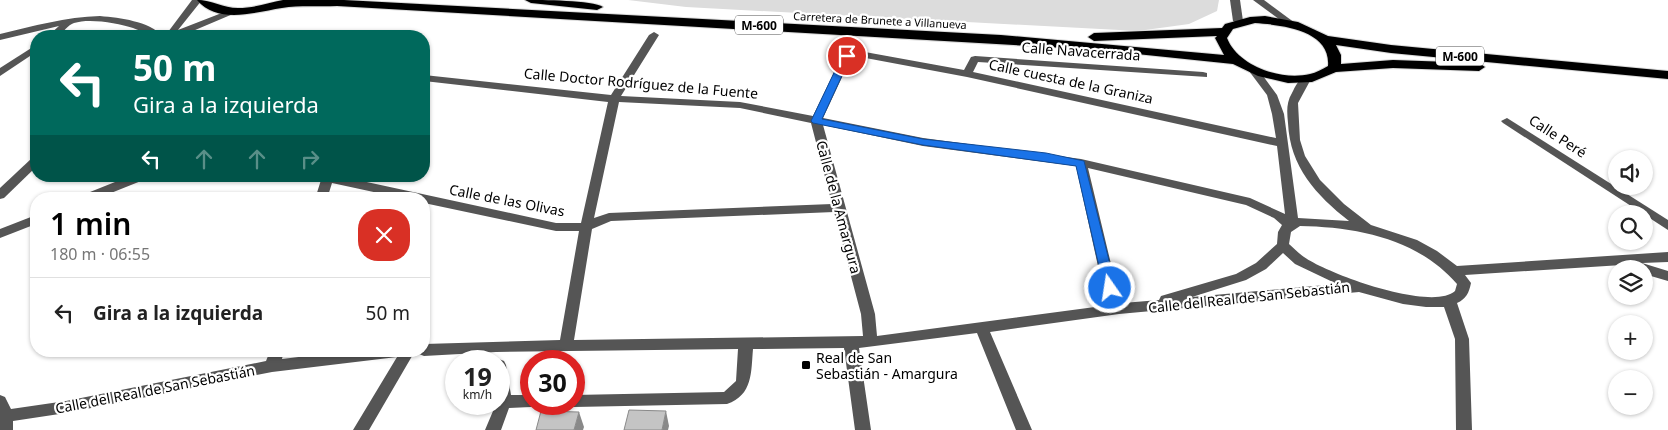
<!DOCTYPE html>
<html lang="es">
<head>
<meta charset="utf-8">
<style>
  :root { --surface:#fff; --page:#f6f6f6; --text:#222; --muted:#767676; --line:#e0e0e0; --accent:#000 }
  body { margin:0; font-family:"Noto Sans",sans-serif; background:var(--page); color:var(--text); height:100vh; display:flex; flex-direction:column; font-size:19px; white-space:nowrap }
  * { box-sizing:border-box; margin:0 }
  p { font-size:16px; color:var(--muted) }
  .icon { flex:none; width:28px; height:28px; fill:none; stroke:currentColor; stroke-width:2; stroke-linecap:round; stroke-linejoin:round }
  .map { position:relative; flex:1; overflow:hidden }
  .details { position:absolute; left:30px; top:192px; width:400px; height:165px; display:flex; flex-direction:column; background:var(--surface); border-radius:20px; box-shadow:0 1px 4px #0004 }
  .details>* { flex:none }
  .top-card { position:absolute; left:30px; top:30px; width:400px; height:152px; border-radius:20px; box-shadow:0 1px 4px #0004; background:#00695c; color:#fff; overflow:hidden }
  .tools { position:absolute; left:1608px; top:150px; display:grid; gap:10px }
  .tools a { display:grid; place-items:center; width:45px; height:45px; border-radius:50%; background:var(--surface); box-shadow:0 1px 4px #0004; font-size:25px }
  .speed { position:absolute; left:445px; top:350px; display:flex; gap:10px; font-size:25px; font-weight:700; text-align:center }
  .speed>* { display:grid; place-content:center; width:65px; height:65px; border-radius:50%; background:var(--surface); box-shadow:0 1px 4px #0004; line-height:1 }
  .speed small { font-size:12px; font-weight:400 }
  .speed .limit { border:8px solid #d22; background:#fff; color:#111 }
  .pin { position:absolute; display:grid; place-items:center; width:42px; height:42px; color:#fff; margin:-21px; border:2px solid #fff; border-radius:50%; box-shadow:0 1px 5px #0007 }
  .me { position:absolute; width:55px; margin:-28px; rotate:347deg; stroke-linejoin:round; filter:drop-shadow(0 0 4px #0008) }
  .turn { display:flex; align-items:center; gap:18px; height:105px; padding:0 20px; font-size:22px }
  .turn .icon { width:65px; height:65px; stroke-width:2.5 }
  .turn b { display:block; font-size:35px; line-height:42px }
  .lanes { display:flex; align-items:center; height:48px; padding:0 20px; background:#0003; justify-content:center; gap:25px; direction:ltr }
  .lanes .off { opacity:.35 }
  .round { display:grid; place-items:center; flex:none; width:52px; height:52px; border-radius:20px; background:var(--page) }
  .summary { display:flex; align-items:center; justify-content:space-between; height:85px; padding:0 20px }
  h1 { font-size:30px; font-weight:600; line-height:38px; color:var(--accent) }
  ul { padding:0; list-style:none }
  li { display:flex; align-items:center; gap:15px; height:70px; padding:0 20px; border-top:1px solid var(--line) }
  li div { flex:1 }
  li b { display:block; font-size:19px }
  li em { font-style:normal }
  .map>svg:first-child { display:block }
</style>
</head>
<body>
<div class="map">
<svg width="1668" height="430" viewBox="0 0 1668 430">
  <rect width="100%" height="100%" fill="#fff"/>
  <!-- green -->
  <polygon fill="#dcdcdc" points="628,0 1219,0 1217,11 1189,24 1138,31 686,7"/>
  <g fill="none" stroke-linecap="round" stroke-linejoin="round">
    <defs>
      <g id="highway">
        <path d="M 197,0 C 212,0 223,8 238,8 C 254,8 268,3 283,0 C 302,0 324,0 344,0 L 1001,35 L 1224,55 L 1215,38 L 1217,36 L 1094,41 L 1088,37 L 1094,33 L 1222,28 L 1225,24 L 1250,17 L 1265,16 L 1298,22 L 1328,36 L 1391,45 L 1668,71 L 1668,79 L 1391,53 L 1336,45 L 1341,55 L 1341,64 L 1393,60 L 1479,63 L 1485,67 L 1479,71 L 1393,68 L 1336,72 L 1312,82 L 1288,83 L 1258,76 L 1233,64 L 1098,50 L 337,6 C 319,7 300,5 282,8 C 256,12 218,25 197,0 ZM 1255,23 C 1282,25 1331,30 1328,66 C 1322,69 1316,73 1310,74 C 1281,81 1238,66 1227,38 L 1233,29 Z"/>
        <path d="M 525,0 C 541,0 593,0 603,7 L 597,10 L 531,3 Z"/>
      </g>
    </defs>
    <!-- highway casing -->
    <use href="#highway" stroke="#dbdbdb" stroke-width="2"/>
    <!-- minor -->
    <g fill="#555" fill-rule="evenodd">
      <polygon points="192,0 202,0 178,30 232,9 238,9 240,11 181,36 165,36"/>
      <polygon points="1230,0 1240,0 1243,21 1241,23 1238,24 1233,21"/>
      <polygon points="1253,0 1264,0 1295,23 1290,26 1287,25"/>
      <path d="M 100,16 C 121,18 148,21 163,36 C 149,37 145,32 133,28 C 118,23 89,18 74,23 C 68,25 63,32 59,36 L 48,36 L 59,26 L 0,40 L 0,34 C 33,26 66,17 100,16 Z"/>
      <path d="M 654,32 L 659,35 L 621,96 L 740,102 L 813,116 L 842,56 L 854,50 L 964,70 L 971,57 L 975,56 L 1203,72 L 1207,73 L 1207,77 L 978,62 L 973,72 L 1276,138 L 1272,114 L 1267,95 L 1249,71 L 1250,69 L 1258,69 L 1277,95 L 1284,114 L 1298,218 L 1349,221 C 1316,195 1290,167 1288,123 C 1287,112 1286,103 1292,93 C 1295,87 1299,78 1306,76 L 1311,79 L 1298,103 L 1300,140 L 1305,156 L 1320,180 L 1344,204 L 1371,225 L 1417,240 L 1437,251 L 1457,266 L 1668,252 L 1668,262 L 1642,263 L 1668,271 L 1668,281 L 1644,274 L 1644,269 L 1628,269 L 1622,265 L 1465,275 L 1471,283 C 1469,293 1466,299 1457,303 L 1469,339 L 1472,430 L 1456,430 L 1455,339 L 1444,307 L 1426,307 L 1403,304 L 1359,292 L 1119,314 L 990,332 L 1032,430 L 1016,430 L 977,333 L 859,348 L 871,430 L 855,430 L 844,348 L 753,349 C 751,372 753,395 727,404 L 574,407 L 568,404 L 574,404 L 574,395 L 724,392 L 736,381 L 738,349 L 496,352 L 424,356 L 419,354 L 417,351 L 424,351 L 424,344 L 560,340 L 579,231 L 556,231 L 424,203 L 424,199 L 406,199 L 332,183 L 327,199 L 315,199 L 321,180 L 314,176 L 339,176 L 556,223 L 581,223 L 608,102 L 424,81 L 424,75 L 611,95 L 649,35 ZM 855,56 L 967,77 L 1277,146 L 1285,214 L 1250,198 L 1081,159 L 923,138 L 823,118 L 851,58 ZM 619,102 L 740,108 L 811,123 L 832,204 L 609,213 L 594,218 ZM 823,125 L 923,146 L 1076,166 L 1103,289 L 1110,305 L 877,336 L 875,314 ZM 1088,168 L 1246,205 L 1274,218 L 1282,225 L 1278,232 L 1277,244 L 1256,263 L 1236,274 L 1161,296 L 1159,300 L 1123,303 L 1117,289 ZM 834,212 L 861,314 L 863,336 L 574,340 L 592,229 L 611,221 ZM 1300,226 C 1358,227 1418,239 1457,284 L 1455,291 C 1432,312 1328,274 1304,257 C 1298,253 1294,248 1289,244 L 1291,232 ZM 1283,253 L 1295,264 L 1337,284 L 1192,297 L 1246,280 L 1266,269 Z"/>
      <polygon points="36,45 36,52 0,76 0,68"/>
      <polygon points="1507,118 1668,220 1668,230 1503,123 1501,121"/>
      <polygon points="36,157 36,167 4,198 0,199 0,188 32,158"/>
      <polygon points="130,176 148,176 146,179 96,199 78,199 80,196"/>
      <polygon points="36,215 36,224 0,238 0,229"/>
      <polygon points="270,351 284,351 282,359 348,351 415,351 369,430 353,430 397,357 272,372 66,413 13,421 13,430 0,430 0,395 5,397 11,409 66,401 266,361"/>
      <polygon points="499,359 504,361 506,365 511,395 531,395 531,404 537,404 531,407 509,408 501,430 485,430 496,404 499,404 499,361 494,361"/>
    </g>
    <!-- highway -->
    <use href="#highway" fill="#000" fill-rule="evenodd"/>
  </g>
  <!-- shaded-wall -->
  <g fill="#898989">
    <polygon points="666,411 669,426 668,430 662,430"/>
    <polygon points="579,412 584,427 583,430 574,430"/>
  </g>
  <!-- building -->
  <g fill="#c4c4c4" stroke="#898989">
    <polygon points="629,410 666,411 662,430 624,430"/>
    <polygon points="541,411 579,412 574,430 536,430"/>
  </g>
  <!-- route -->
  <polygon fill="#1a73e8" stroke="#114b97" points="847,53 851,56 822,119 923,139 1046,153 1084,161 1116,288 1115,292 1110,293 1104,288 1076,166 923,145 813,123 811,121 842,56"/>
  <!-- markers -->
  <rect fill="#000" stroke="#fff" stroke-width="2" x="801" y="360" width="10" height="10" rx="2.5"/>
  <g text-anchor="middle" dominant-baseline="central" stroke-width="4.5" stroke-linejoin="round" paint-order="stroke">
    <!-- far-street labels -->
    <g font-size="11" fill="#000" stroke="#fff">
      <text transform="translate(880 20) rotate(3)">Carretera de Brunete a Villanueva</text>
    </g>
    <!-- shield labels -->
    <g fill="#fff" stroke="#4c4c4c" stroke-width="1">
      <rect x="735" y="15.5" width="48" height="19" rx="4"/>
      <rect x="1436" y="46.5" width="48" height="19" rx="4"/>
    </g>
    <g font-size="12" font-weight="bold" fill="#000">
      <text x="759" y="25">M-600</text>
      <text x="1460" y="56">M-600</text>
    </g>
    <!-- street labels -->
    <g font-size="14" fill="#000" stroke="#fff">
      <text transform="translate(1081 51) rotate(4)">Calle Navacerrada</text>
      <text transform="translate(1071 81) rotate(12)">Calle cuesta de la Graniza</text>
      <text transform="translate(641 83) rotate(5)">Calle Doctor Rodríguez de la Fuente</text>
      <text transform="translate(1558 136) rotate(33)">Calle Peré</text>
      <text transform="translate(507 200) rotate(11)">Calle de las Olivas</text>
      <text transform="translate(839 207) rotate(75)">Calle de la Amargura</text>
      <text transform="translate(1249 297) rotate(-6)">Calle del Real de San Sebastián</text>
      <text transform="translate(155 389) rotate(-11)">Calle del Real de San Sebastián</text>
    </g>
    <!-- poi labels -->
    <g font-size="14" fill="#000" stroke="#fff" text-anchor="start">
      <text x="816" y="357">Real de San<tspan x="816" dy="16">Sebastián - Amargura</tspan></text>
    </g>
  </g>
</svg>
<div class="tools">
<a><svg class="icon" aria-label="sound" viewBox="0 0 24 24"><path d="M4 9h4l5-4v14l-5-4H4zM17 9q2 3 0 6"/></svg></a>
<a><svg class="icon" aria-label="search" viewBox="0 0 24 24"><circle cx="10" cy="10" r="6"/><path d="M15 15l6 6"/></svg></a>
<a><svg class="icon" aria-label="layers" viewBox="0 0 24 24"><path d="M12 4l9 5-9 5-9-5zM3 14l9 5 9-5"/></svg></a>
<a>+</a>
<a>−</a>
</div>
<div class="speed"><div>19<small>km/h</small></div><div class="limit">30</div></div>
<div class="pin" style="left:847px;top:56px;background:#d93025"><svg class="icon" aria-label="arrive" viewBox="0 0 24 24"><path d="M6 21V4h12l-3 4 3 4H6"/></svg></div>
<svg class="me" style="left:1110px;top:288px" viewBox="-20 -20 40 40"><circle r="17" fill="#1a73e8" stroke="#fff" stroke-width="3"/><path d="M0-11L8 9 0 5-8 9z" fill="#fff"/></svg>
<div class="top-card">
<div class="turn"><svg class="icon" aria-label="left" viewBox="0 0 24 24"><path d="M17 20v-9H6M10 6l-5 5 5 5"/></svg><div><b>50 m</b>Gira a la izquierda</div></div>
<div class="lanes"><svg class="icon" aria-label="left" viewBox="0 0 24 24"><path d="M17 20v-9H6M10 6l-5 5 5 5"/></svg><svg class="icon off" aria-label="ahead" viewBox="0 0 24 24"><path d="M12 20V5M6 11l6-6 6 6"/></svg><svg class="icon off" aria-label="ahead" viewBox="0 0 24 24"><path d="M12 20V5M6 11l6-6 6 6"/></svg><svg class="icon off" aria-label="right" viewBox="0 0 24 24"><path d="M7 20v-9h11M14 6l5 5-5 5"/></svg></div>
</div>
<section class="details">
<div class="summary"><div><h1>1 min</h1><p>180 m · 06:55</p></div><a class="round" style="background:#d93025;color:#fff"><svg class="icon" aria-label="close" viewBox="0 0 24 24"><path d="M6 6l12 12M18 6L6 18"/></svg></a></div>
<ul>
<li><svg class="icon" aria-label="left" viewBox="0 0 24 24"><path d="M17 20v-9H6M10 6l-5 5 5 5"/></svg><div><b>Gira a la izquierda</b></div><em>50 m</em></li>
</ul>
</section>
</div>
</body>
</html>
